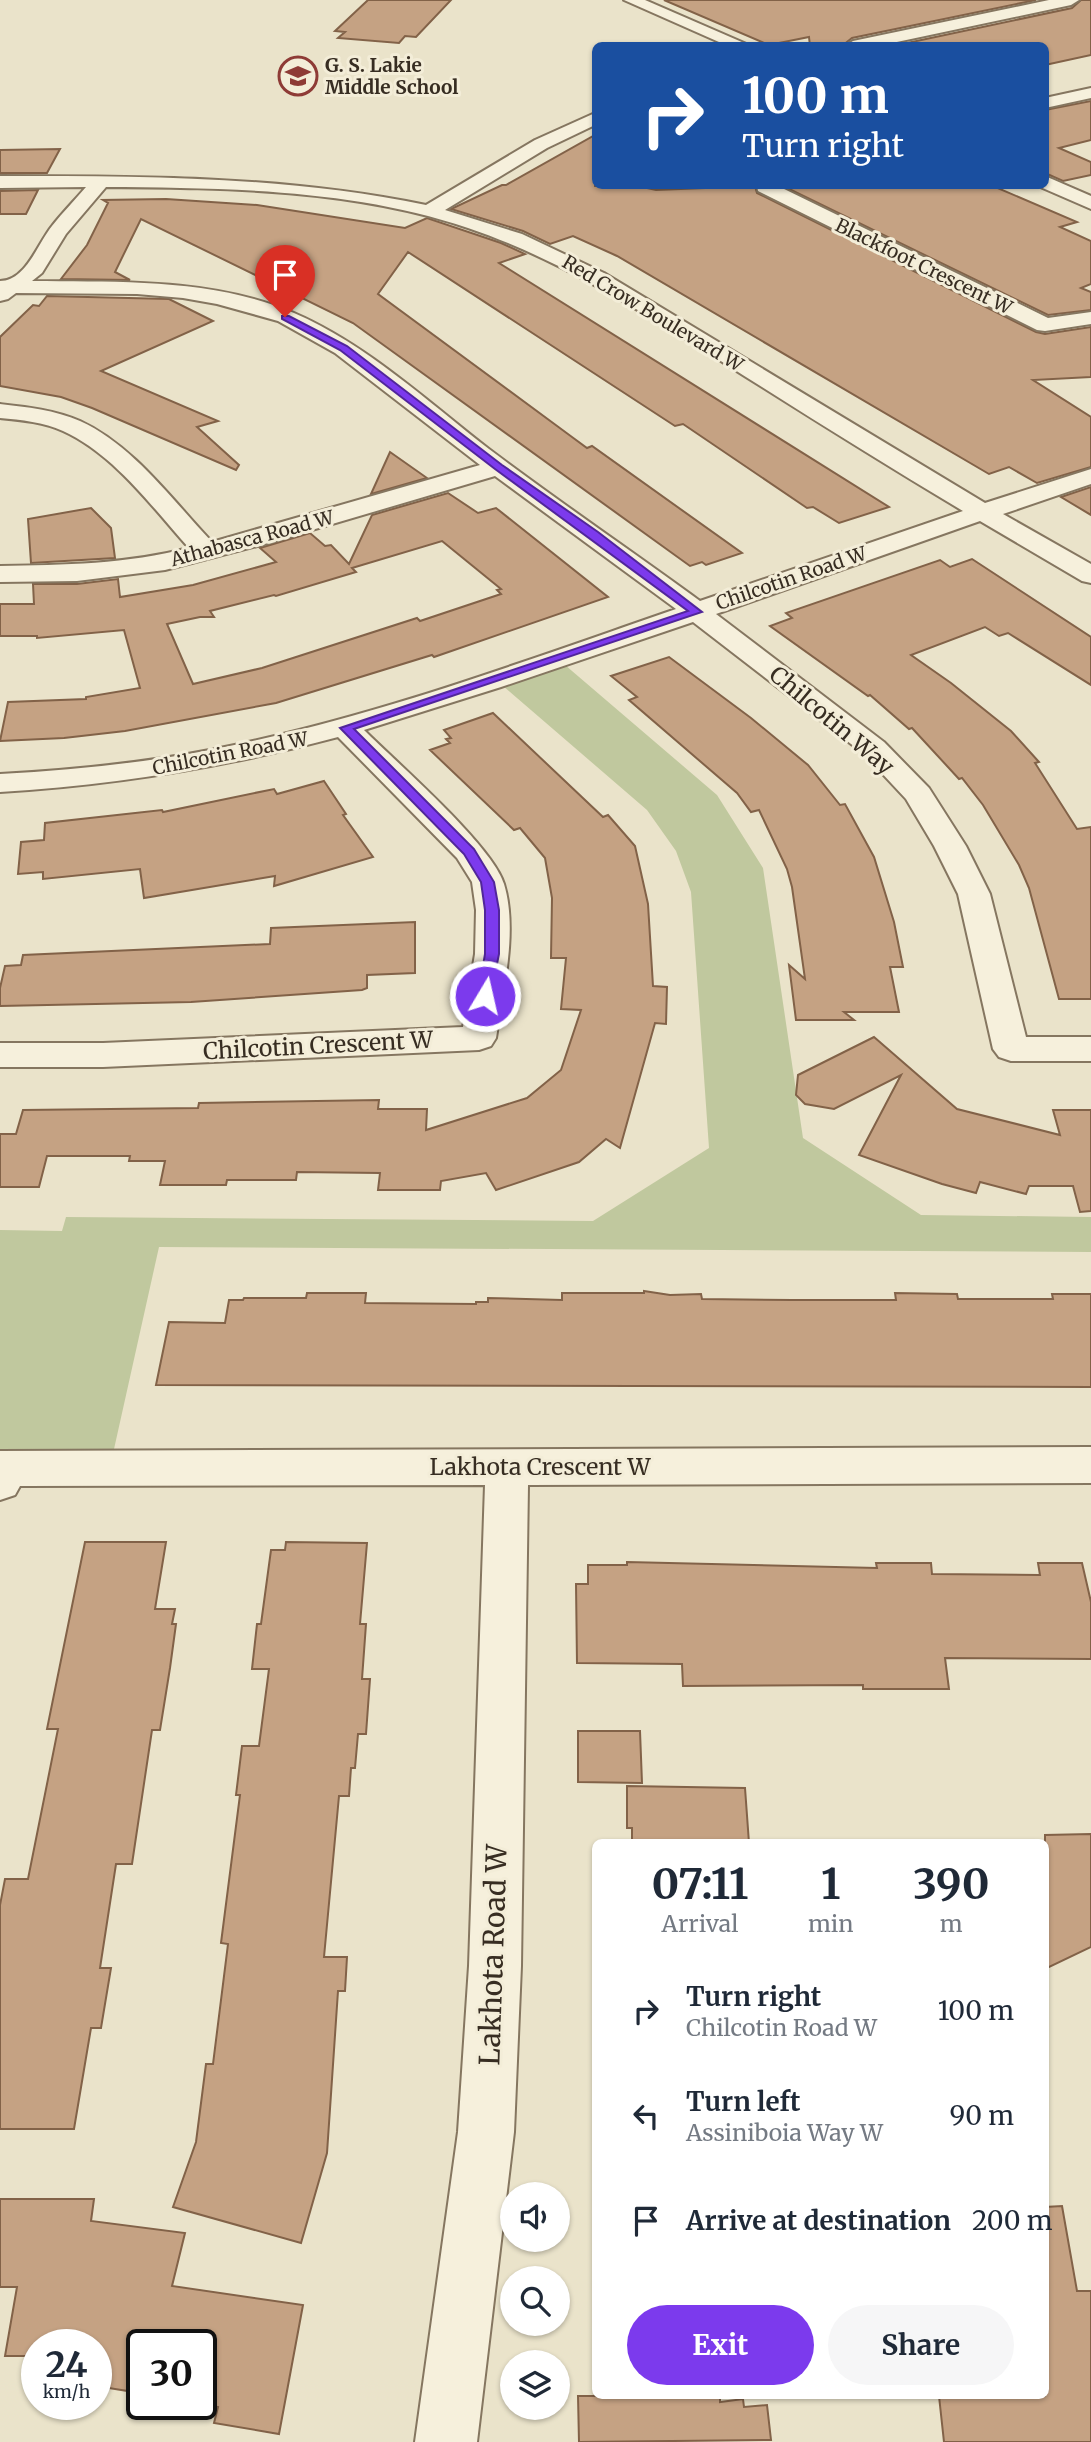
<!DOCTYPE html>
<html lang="en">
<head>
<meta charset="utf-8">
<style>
  :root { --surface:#fff; --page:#f6f6f7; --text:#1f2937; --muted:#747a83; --accent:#7c3aed }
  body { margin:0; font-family:Merriweather,serif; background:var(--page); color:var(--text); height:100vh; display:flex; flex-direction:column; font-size:26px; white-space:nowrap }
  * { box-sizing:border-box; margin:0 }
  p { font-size:23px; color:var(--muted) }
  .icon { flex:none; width:38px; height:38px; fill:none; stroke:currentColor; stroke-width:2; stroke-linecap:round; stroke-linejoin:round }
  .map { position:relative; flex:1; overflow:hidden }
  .drawer { position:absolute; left:592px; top:1839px; width:457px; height:560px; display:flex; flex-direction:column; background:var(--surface); border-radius:10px; box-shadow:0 2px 5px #0004 }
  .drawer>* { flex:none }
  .hud { position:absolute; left:592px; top:42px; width:457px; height:147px; border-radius:10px; box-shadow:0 2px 5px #0004; background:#1a4fa0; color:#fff; overflow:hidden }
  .tools { position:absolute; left:500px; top:2182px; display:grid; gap:14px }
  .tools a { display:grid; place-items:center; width:70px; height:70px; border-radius:50%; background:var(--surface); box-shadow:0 2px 5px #0004; font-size:35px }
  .speed { position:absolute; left:21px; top:2329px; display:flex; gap:14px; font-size:35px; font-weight:700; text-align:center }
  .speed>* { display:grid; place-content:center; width:91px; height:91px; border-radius:50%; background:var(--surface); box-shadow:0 2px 5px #0004; line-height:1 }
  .speed small { font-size:18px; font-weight:400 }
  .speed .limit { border:4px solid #111; border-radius:10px; background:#fff; color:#111 }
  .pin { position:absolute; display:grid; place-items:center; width:60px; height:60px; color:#fff; margin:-72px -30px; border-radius:50% 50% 50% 0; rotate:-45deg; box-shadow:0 0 7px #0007 }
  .pin .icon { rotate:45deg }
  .me { position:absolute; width:77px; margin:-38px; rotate:9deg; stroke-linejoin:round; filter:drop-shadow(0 0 5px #0008) }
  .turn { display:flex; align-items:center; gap:24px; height:147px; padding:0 35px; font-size:32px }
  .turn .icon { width:91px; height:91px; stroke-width:2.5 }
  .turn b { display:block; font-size:49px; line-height:60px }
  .eta { display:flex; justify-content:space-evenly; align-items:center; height:119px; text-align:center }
  .eta b { font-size:42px; font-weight:700; line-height:49px }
  .action { display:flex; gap:14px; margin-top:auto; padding:14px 35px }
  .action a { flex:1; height:80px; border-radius:42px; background:var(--accent); color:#fff; font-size:28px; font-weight:700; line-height:80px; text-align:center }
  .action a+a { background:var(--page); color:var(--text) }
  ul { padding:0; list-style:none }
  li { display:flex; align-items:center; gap:21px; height:105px; padding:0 35px }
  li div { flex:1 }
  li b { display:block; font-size:26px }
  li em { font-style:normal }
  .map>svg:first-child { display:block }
</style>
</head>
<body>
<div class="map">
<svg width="1091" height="2442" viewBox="0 0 1091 2442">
  <rect width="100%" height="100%" fill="#eae3ca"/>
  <!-- green -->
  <polygon fill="#c0c89e" points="558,659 717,795 763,868 803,1138 921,1215 1091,1217 1091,1252 159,1247 110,1467 0,1480 0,1230 62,1231 66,1217 593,1221 709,1148 691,892 676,851 647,810 495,679"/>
  <!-- building -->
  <g fill="#c5a283" stroke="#826248" stroke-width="2" fill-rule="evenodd">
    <polygon points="368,0 451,0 416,37 405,36 399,43 338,38 345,32 335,31"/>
    <polygon points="664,0 1036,0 852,38 842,46 810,46 809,37 769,45"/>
    <polygon points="1081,0 1091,0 1091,55 1045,65 1045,46 893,46 1072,8"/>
    <polygon points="1091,101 1091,140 1059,148 1091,162 1091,175 1063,181 1045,173 1045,110"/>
    <polygon points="595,135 595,186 638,186 656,190 755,186 757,193 1036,332 1045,334 1091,327 1091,377 1033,380 1091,417 1091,467 1037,483 1009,467 989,474 617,256 573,236 550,244 523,231 451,209 502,185 506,185"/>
    <polygon points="60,149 47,173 0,173 0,150"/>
    <polygon points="783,186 993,186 1077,222 1060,227 1091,241 1091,284 1081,288 1091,292 1091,310 1048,315"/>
    <polygon points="38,190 26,214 0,214 0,191"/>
    <polygon points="166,199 257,205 405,228 427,218 501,243 525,254 499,263 889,507 839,523 813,507 807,508 683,424 675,426 408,252 378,294 572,437 587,448 592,446 742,553 706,565 702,562 690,566 353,323 141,219 115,272 130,280 61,279 87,245 108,203 103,200"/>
    <polygon points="47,296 169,299 213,321 101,371 218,421 197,427 239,465 236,470 92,408 61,397 0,386 0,337 33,305 39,306"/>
    <polygon points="390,452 427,478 371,494"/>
    <polygon points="1091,487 1091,515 1061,497"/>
    <path d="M 448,493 L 478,513 L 496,508 L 608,597 L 434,657 L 432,655 L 276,703 L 125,731 L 64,738 L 0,741 L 8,702 L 86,699 L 86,697 L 140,688 L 124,630 L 37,638 L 37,636 L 0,636 L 0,604 L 34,604 L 33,584 L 77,584 L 118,579 L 120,597 L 193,585 L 276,562 L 260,548 L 310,533 L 325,546 L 331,545 L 349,564 L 372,515 ZM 442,541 L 501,589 L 497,590 L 501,594 L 420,621 L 417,618 L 262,668 L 193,684 L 167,624 L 200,617 L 214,617 L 210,611 L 274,595 L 276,596 L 356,572 L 352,568 Z"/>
    <polygon points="91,508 111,528 115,558 31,563 28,519"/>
    <polygon points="972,559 1091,637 1091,685 1008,633 999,636 985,627 911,655 951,683 1011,731 1039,762 1035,763 1077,829 1091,827 1091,999 1059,999 1029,888 1019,865 983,805 962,778 959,779 912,728 909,729 870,695 868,696 770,626 792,618 786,613 940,560 950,567"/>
    <polygon points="669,657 751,718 808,765 840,805 845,804 874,857 894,922 903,967 890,967 899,1012 844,1012 854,1020 796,1020 789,965 805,979 792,887 787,869 759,810 751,812 737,793 629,700 637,697 611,676"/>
    <polygon points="493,713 603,817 608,815 635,846 648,904 653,986 667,987 666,1024 655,1023 620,1148 606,1139 579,1162 496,1190 486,1173 441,1181 440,1190 378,1190 380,1173 297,1172 296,1180 227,1180 226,1185 160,1185 165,1161 129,1161 130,1156 47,1156 39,1187 0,1187 0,1134 16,1134 23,1110 198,1108 199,1103 379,1100 378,1109 427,1109 426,1130 527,1098 561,1070 581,1010 561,1009 566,958 551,958 552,898 545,858 520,828 514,830 430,750 450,743 446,739 451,738 444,730"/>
    <polygon points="324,781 346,814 343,815 373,857 274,886 275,876 144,898 140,869 43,879 43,872 18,874 21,842 44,840 45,823 162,810 163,812 274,789 277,794"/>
    <polygon points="415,922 415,973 367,975 367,988 362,990 191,1002 0,1006 0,988 5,966 21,965 23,955 270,944 271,928"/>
    <polygon points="874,1037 957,1109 1060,1135 1053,1110 1091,1110 1091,1211 1080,1212 1073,1186 1029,1186 1026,1194 980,1182 976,1193 942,1184 859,1155 901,1075 834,1109 805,1104 796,1095 798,1075"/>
    <polygon points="644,1291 670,1295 701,1294 702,1299 792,1300 896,1300 895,1293 957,1294 958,1299 1053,1299 1052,1294 1091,1294 1091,1387 156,1385 169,1322 225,1323 229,1300 243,1300 244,1298 306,1298 307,1293 366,1293 365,1303 476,1304 476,1302 488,1302 488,1298 562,1300 562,1293 644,1293"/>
    <polygon points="85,1542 166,1542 155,1609 175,1609 172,1624 176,1624 170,1668 160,1730 152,1730 132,1864 116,1864 100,1968 111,1968 101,2028 91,2028 74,2129 0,2129 0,1905 5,1879 28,1879 58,1729 47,1729"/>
    <polygon points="286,1542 367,1543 360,1624 366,1624 362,1679 370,1679 366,1734 358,1734 355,1768 351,1768 349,1796 339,1796 324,1957 347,1957 345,1991 338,1991 327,2153 301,2243 173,2207 196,2142 206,2064 213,2064 228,1944 221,1943 240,1795 236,1795 242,1746 259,1746 269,1669 252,1669 257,1624 261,1624 271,1550 285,1550"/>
    <polygon points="627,1562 877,1568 876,1563 931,1563 932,1574 1040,1575 1038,1563 1082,1563 1091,1602 1091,1659 945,1658 949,1689 863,1689 863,1685 683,1686 682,1664 577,1663 576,1584 588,1584 588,1565 627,1565"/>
    <polygon points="578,1731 640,1731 642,1783 578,1782"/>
    <polygon points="627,1786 745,1788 749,1843 632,1843 632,1828 627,1828"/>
    <polygon points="1091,1834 1091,1947 1045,1969 1045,1835"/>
    <polygon points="0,2199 94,2199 91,2221 185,2233 172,2286 303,2305 279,2434 214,2423 218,2407 201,2404 201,2345 142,2345 142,2375 138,2374 134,2392 96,2386 96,2345 37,2345 37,2356 5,2356 17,2287 0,2287"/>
    <polygon points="1062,2206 1077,2291 1091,2291 1091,2442 944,2442 939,2396 1045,2396 1045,2207"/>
    <polygon points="578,2396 720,2396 720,2402 743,2399 744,2407 767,2405 771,2440 579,2442"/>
  </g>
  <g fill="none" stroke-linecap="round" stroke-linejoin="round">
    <defs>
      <g id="minor">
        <polygon points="624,0 645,0 751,46 728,46"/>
        <polygon points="1049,0 1079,0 1071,5 878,46 845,46 853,41"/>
        <polygon points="1091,88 1091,98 1045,108 1045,98"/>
        <path d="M 595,113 L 595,125 L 547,148 L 445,210 L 522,234 L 604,273 L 985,503 L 1091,469 L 1091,484 L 1003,514 L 1091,564 L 1091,583 L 1082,581 L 980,521 L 716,614 L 884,742 L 929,788 L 966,846 L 990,894 L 1026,1037 L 1091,1037 L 1091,1061 L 1011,1061 L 999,1057 L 993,1049 L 958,894 L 934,846 L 906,799 L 864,754 L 693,622 L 501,687 L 364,730 C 396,762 493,846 504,884 C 518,930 503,991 496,1038 L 491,1046 L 479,1050 L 103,1067 L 0,1067 L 0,1043 L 103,1043 L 463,1027 L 475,954 L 476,910 L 472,882 L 457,858 L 338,737 C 226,767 116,785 0,792 L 0,774 C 73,770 144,763 215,749 C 373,718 525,661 676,609 L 495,476 L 261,545 L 165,570 L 77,581 L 0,582 L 0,566 C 64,565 127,564 189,548 C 153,508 114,454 63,431 C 44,422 21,420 0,418 L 0,404 C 27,407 55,410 80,421 C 133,445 173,501 212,542 L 480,465 L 335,353 L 278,321 L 217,304 L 183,298 L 137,294 L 16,293 L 8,299 L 0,301 L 0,281 C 26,281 38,243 52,226 C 63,212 75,200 86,187 L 0,188 L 0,176 C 143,176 285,176 426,205 L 535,140 ZM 106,187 C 226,188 353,189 468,228 C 560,259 642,312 724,363 C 803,413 882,463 963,511 L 700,601 C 630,550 558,501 489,449 C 427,401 366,344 294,313 C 214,278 117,282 32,281 L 42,273 L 66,234 Z"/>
        <polygon points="1045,176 1091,196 1091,209 1038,186 1045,186"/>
        <polygon points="757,186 778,186 1048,318 1091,312 1091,324 1045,331 1037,330 758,191"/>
        <polygon points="1091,1447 1091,1483 528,1485 521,1966 514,2132 477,2442 415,2442 458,2132 469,1966 485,1485 20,1486 15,1495 0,1500 0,1451"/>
      </g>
    </defs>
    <!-- minor casing -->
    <use href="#minor" stroke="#857660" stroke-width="4"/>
    <!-- minor -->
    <use href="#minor" fill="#f6f0dc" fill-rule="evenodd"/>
  </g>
  <!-- route -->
  <polygon fill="#7c3aed" stroke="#51269a" stroke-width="2" points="282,316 289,316 347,346 502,465 598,532 702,612 354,729 474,849 494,882 499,910 499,954 490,999 485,1001 478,996 485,954 485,910 481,882 464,854 340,728 688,611 495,469 340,350 282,319"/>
  <!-- icons -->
  <defs>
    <symbol id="school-ring" viewBox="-11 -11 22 22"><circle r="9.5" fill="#f3edd8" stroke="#8e3b36" stroke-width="1.5"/><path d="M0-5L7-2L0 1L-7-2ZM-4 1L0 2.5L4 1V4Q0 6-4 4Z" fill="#8e3b36"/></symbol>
  </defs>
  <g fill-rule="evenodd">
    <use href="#school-ring" x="276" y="54" width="44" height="44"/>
  </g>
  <g text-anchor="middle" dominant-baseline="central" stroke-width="6" stroke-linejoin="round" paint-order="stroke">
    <!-- far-poi labels -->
    <g font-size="19" font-weight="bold" fill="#372d22" stroke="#f3edd8" text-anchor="start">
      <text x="325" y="65">G. S. Lakie<tspan x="325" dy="22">Middle School</tspan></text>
    </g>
    <!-- far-street labels -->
    <g font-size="19" fill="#372d22" stroke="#f3edd8">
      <text transform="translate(924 266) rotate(26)">Blackfoot Crescent W</text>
      <text transform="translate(653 313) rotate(31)">Red Crow Boulevard W</text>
      <text transform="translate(252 538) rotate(-15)">Athabasca Road W</text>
      <text transform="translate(791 578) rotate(-19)">Chilcotin Road W</text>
      <text transform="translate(230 753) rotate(-11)">Chilcotin Road W</text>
    </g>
    <!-- street labels -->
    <g font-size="23" fill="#372d22" stroke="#f3edd8">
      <text transform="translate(832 720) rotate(40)">Chilcotin Way</text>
      <text transform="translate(318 1045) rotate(-3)">Chilcotin Crescent W</text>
      <text x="540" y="1466">Lakhota Crescent W</text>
    </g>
    <!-- near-street labels -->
    <g font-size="28" fill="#372d22" stroke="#f3edd8">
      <text transform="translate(493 1955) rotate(-88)">Lakhota Road W</text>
    </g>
  </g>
</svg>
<div class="tools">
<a><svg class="icon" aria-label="sound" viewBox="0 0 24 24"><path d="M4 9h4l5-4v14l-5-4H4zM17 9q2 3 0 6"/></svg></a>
<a><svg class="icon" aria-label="search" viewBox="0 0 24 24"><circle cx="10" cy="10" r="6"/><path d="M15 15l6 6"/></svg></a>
<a><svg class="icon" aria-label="layers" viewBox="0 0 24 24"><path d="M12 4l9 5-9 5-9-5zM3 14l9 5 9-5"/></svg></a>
</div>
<div class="speed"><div>24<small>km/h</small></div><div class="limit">30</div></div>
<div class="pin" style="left:285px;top:317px;background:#d93025"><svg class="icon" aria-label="arrive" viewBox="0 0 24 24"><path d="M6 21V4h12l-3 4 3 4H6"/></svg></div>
<svg class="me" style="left:485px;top:996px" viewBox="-20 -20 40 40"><circle r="17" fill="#7c3aed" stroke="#fff" stroke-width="3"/><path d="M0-11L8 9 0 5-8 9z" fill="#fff"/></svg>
<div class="hud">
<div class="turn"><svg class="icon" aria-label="right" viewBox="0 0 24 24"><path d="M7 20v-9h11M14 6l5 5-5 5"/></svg><div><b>100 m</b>Turn right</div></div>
</div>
<section class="drawer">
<div class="eta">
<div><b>07:11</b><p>Arrival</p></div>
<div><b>1</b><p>min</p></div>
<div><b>390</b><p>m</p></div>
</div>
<ul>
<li><svg class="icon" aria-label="right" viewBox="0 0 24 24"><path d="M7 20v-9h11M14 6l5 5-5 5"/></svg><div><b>Turn right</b><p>Chilcotin Road W</p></div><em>100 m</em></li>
<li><svg class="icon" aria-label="left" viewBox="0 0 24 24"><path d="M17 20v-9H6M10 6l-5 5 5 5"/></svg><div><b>Turn left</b><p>Assiniboia Way W</p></div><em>90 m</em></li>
<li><svg class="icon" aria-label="arrive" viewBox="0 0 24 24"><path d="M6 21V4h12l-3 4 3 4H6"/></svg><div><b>Arrive at destination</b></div><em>200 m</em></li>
</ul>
<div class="action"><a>Exit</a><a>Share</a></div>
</section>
</div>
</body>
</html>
